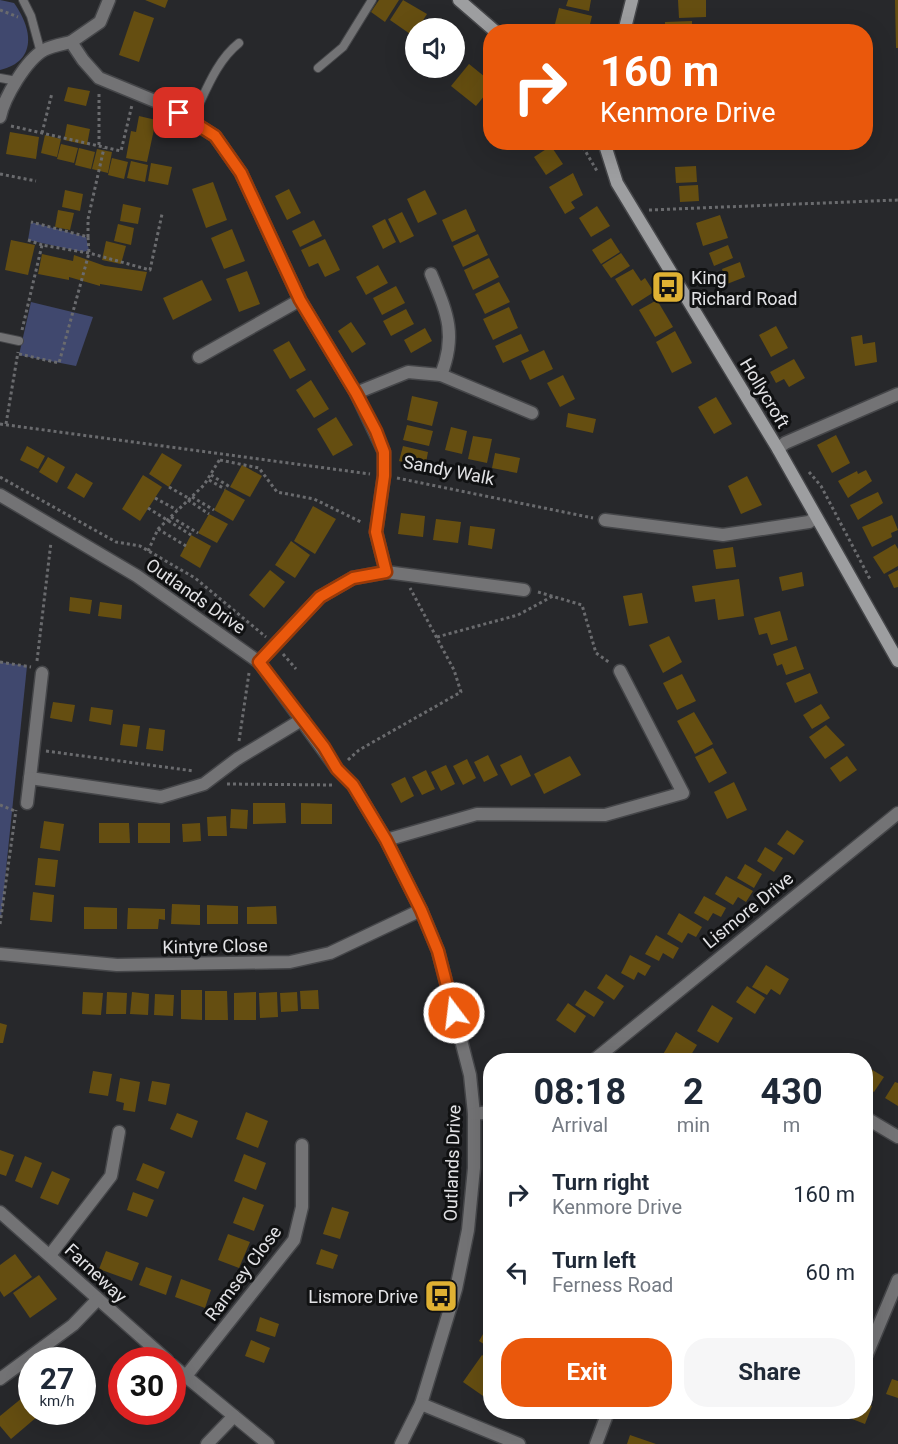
<!DOCTYPE html>
<html lang="en">
<head>
<meta charset="utf-8">
<style>
  :root { --surface:#fff; --page:#f6f6f7; --text:#1f2937; --muted:#747a83; --accent:#ea580c }
  body { margin:0; font-family:Roboto,sans-serif; background:var(--page); color:var(--text); height:100vh; display:flex; flex-direction:column; font-size:22px; white-space:nowrap }
  * { box-sizing:border-box; margin:0 }
  p { font-size:20px; color:var(--muted) }
  .icon { flex:none; width:33px; height:33px; fill:none; stroke:currentColor; stroke-width:2; stroke-linecap:round; stroke-linejoin:round }
  .map { position:relative; flex:1; overflow:hidden }
  .panel { position:absolute; left:483px; top:1053px; width:390px; height:366px; display:flex; flex-direction:column; background:var(--surface); border-radius:24px; box-shadow:0 6px 24px #0002 }
  .panel>* { flex:none }
  .banner { position:absolute; left:483px; top:24px; width:390px; height:126px; border-radius:24px; box-shadow:0 6px 24px #0002; background:#ea580c; color:#fff; overflow:hidden }
  .tools { position:absolute; left:405px; top:18px; display:grid; gap:12px }
  .tools a { display:grid; place-items:center; width:60px; height:60px; border-radius:50%; background:var(--surface); box-shadow:0 6px 24px #0002; font-size:30px }
  .speed { position:absolute; left:18px; top:1347px; display:flex; gap:12px; font-size:30px; font-weight:700; text-align:center }
  .speed>* { display:grid; place-content:center; width:78px; height:78px; border-radius:50%; background:var(--surface); box-shadow:0 6px 24px #0002; line-height:1 }
  .speed small { font-size:15px; font-weight:400 }
  .speed .limit { border:9px solid #d22; background:#fff; color:#111 }
  .pin { position:absolute; display:grid; place-items:center; width:51px; height:51px; color:#fff; margin:-26px; border-radius:12px; box-shadow:0 3px 9px #0006 }
  .me { position:absolute; width:66px; margin:-33px; rotate:345deg; stroke-linejoin:round; filter:drop-shadow(0 0 4px #0008) }
  .turn { display:flex; align-items:center; gap:21px; height:126px; padding:0 18px; font-size:27px }
  .turn .icon { width:78px; height:78px; stroke-width:2.5 }
  .turn b { display:block; font-size:42px; line-height:51px }
  .eta { display:flex; justify-content:space-evenly; align-items:center; height:102px; text-align:center }
  .eta b { font-size:36px; font-weight:700; line-height:42px }
  .action { display:flex; gap:12px; margin-top:auto; padding:12px 18px }
  .action a { flex:1; height:69px; border-radius:24px; background:var(--accent); color:#fff; font-size:24px; font-weight:700; line-height:69px; text-align:center }
  .action a+a { background:var(--page); color:var(--text) }
  ul { padding:0; list-style:none }
  li { display:flex; align-items:center; gap:18px; height:78px; padding:0 18px }
  li div { flex:1 }
  li b { display:block; font-size:22px }
  li em { font-style:normal }
  .map>svg:first-child { display:block }
</style>
</head>
<body>
<div class="map">
<svg width="898" height="1444" viewBox="0 0 898 1444">
  <rect width="100%" height="100%" fill="#27282b"/>
  <!-- green -->
  <g fill="#40486e">
    <path d="M 0,0 L 14,3 C 32,28 38,61 0,70 Z"/>
    <polygon points="31,222 86,237 89,250 83,252 28,240"/>
    <polygon points="31,302 93,317 76,366 19,355"/>
    <polygon points="0,662 27,666 1,918 0,918"/>
  </g>
  <!-- building -->
  <g fill="#654e11">
    <polygon points="145,0 168,0 165,8"/>
    <polygon points="379,0 399,0 385,22 371,12"/>
    <polygon points="403,0 427,14 413,36 390,20"/>
    <polygon points="568,0 591,0 589,11 566,6"/>
    <polygon points="678,0 706,0 706,17 679,18"/>
    <polygon points="895,0 898,0 898,48 896,48"/>
    <polygon points="559,8 592,16 588,32 553,32"/>
    <polygon points="134,11 154,18 139,62 119,55"/>
    <polygon points="692,21 692,32 665,31 665,22"/>
    <polygon points="469,64 490,81 490,89 476,106 451,86"/>
    <polygon points="68,87 90,91 86,106 64,101"/>
    <polygon points="139,116 156,120 147,162 126,158 131,131 136,132"/>
    <polygon points="67,124 90,129 87,145 64,140"/>
    <polygon points="10,132 39,137 36,159 6,154"/>
    <polygon points="45,135 61,139 57,157 41,153"/>
    <polygon points="61,144 78,148 74,163 57,159"/>
    <polygon points="551,146 563,164 546,175 534,157"/>
    <polygon points="79,148 95,152 91,169 75,165"/>
    <polygon points="97,149 112,152 108,173 92,169"/>
    <polygon points="112,158 128,162 124,179 108,175"/>
    <polygon points="131,161 148,165 145,182 127,178"/>
    <polygon points="151,163 172,167 168,185 148,181"/>
    <polygon points="696,166 697,182 676,183 675,167"/>
    <polygon points="573,173 583,195 571,202 575,208 565,214 549,187"/>
    <polygon points="213,182 227,220 206,228 192,189"/>
    <polygon points="698,185 699,201 680,202 679,186"/>
    <polygon points="289,189 301,213 287,220 275,196"/>
    <polygon points="65,190 83,194 80,211 62,207"/>
    <polygon points="425,190 437,214 418,223 407,199"/>
    <polygon points="123,204 141,208 138,224 120,221"/>
    <polygon points="597,206 610,226 591,237 579,218"/>
    <polygon points="466,209 476,231 452,242 442,220"/>
    <polygon points="58,210 74,213 70,230 55,227"/>
    <polygon points="402,212 414,236 400,243 388,219"/>
    <polygon points="720,215 728,238 703,246 696,223"/>
    <polygon points="385,219 396,242 383,249 372,226"/>
    <polygon points="314,220 322,236 300,247 292,231"/>
    <polygon points="118,224 134,228 131,245 114,241"/>
    <polygon points="232,229 245,261 224,269 211,238"/>
    <polygon points="478,234 488,255 463,267 453,246"/>
    <polygon points="611,238 620,252 601,264 592,250"/>
    <polygon points="325,239 340,270 325,277 318,263 309,267 301,250"/>
    <polygon points="11,240 35,245 28,275 5,270"/>
    <polygon points="106,241 126,246 121,264 102,260"/>
    <polygon points="728,245 733,258 714,266 709,253"/>
    <polygon points="621,253 630,266 611,278 602,265"/>
    <polygon points="42,254 73,261 74,255 105,266 147,272 142,291 100,284 100,286 69,277 69,280 38,274"/>
    <polygon points="489,258 499,277 473,290 464,270"/>
    <polygon points="740,262 745,277 727,284 722,269"/>
    <polygon points="378,265 388,283 366,295 356,277"/>
    <polygon points="633,269 641,281 645,278 654,292 632,306 615,279"/>
    <polygon points="247,271 260,304 239,312 226,279"/>
    <polygon points="202,280 212,300 173,320 163,298"/>
    <polygon points="499,282 510,302 485,314 475,294"/>
    <polygon points="396,286 405,303 382,315 373,298"/>
    <polygon points="657,300 673,327 655,337 639,310"/>
    <polygon points="509,307 518,328 493,340 483,319"/>
    <polygon points="406,309 414,324 391,336 383,321"/>
    <polygon points="351,322 366,344 352,353 338,331"/>
    <polygon points="776,326 788,348 771,357 759,335"/>
    <polygon points="425,328 432,341 411,353 404,340"/>
    <polygon points="675,331 692,363 672,373 656,342"/>
    <polygon points="521,334 529,351 503,363 495,346"/>
    <polygon points="862,335 863,344 875,342 877,362 855,366 851,337"/>
    <polygon points="289,341 306,370 290,379 273,350"/>
    <polygon points="544,350 553,369 530,380 521,361"/>
    <polygon points="794,359 805,378 789,387 784,379 776,383 770,372"/>
    <polygon points="563,375 575,399 560,407 547,383"/>
    <polygon points="311,380 329,409 314,418 296,390"/>
    <polygon points="412,396 438,402 432,426 407,420"/>
    <polygon points="716,397 732,424 714,434 698,407"/>
    <polygon points="568,413 596,419 593,433 566,427"/>
    <polygon points="336,417 353,445 333,456 317,429"/>
    <polygon points="407,425 433,431 429,446 403,440"/>
    <polygon points="451,427 467,431 462,454 445,450"/>
    <polygon points="836,435 850,463 832,473 817,445"/>
    <polygon points="473,436 492,439 487,463 468,459"/>
    <polygon points="27,446 45,456 38,469 20,460"/>
    <polygon points="403,446 428,452 425,468 399,461"/>
    <polygon points="162,453 182,465 169,487 149,474"/>
    <polygon points="495,453 520,458 517,473 492,468"/>
    <polygon points="48,457 65,467 57,483 39,472"/>
    <polygon points="242,465 262,476 250,497 230,487"/>
    <polygon points="866,470 872,481 848,498 838,481 857,471 858,474"/>
    <polygon points="76,473 93,483 84,498 67,488"/>
    <polygon points="143,475 162,487 140,521 122,509"/>
    <polygon points="747,476 762,505 741,514 728,486"/>
    <polygon points="225,489 245,500 233,521 214,510"/>
    <polygon points="878,492 883,503 858,520 850,505"/>
    <polygon points="313,506 336,519 315,554 294,541"/>
    <polygon points="401,513 425,516 423,537 398,534"/>
    <polygon points="209,514 228,524 217,543 198,533"/>
    <polygon points="892,515 898,530 891,533 892,537 872,547 862,527"/>
    <polygon points="436,519 461,522 458,543 433,540"/>
    <polygon points="470,526 495,529 492,549 468,545"/>
    <polygon points="191,535 211,546 200,568 180,556"/>
    <polygon points="291,541 310,555 295,578 275,565"/>
    <polygon points="895,544 898,549 898,566 884,574 873,557"/>
    <polygon points="733,547 736,567 716,569 713,550"/>
    <polygon points="270,570 285,582 264,608 249,595"/>
    <polygon points="898,570 898,587 894,588 888,575"/>
    <polygon points="802,572 804,586 782,591 779,577"/>
    <polygon points="739,579 744,616 718,620 715,599 695,602 692,586"/>
    <polygon points="642,593 648,623 629,626 623,596"/>
    <polygon points="70,597 92,600 90,614 69,611"/>
    <polygon points="100,602 122,605 121,619 98,616"/>
    <polygon points="780,611 788,640 771,645 767,633 759,635 754,618"/>
    <polygon points="669,636 682,662 663,673 649,645"/>
    <polygon points="796,646 804,669 786,675 782,664 777,666 773,654"/>
    <polygon points="810,673 818,693 795,703 786,683"/>
    <polygon points="682,674 696,701 677,710 663,683"/>
    <polygon points="53,702 75,705 72,722 50,718"/>
    <polygon points="821,704 830,718 812,729 803,715"/>
    <polygon points="91,707 113,710 111,725 89,721"/>
    <polygon points="694,712 713,744 695,754 677,721"/>
    <polygon points="123,724 140,726 137,747 120,745"/>
    <polygon points="826,725 845,745 825,759 809,737"/>
    <polygon points="149,728 165,730 163,751 146,749"/>
    <polygon points="713,748 727,773 709,783 695,757"/>
    <polygon points="488,755 498,775 484,782 474,762"/>
    <polygon points="521,755 531,776 511,786 500,765"/>
    <polygon points="570,756 581,775 544,794 534,774"/>
    <polygon points="847,756 857,770 840,782 830,768"/>
    <polygon points="467,759 476,778 463,785 453,766"/>
    <polygon points="446,765 455,784 441,791 431,772"/>
    <polygon points="426,770 435,789 422,795 412,777"/>
    <polygon points="405,777 414,796 401,803 391,784"/>
    <polygon points="734,782 747,810 727,819 714,792"/>
    <polygon points="253,803 285,803 286,823 253,824"/>
    <polygon points="301,803 332,804 332,824 301,824"/>
    <polygon points="231,809 248,810 247,829 230,828"/>
    <polygon points="226,816 227,836 208,836 207,817"/>
    <polygon points="44,821 64,824 60,851 40,848"/>
    <polygon points="99,823 129,823 130,843 99,843"/>
    <rect x="138" y="823" width="32" height="20"/>
    <polygon points="200,823 201,841 183,842 182,824"/>
    <polygon points="787,830 804,841 794,855 777,844"/>
    <polygon points="765,847 783,858 774,872 757,861"/>
    <polygon points="38,858 58,860 55,887 35,885"/>
    <polygon points="745,864 762,874 754,888 737,878"/>
    <polygon points="726,876 753,891 746,902 738,897 733,905 715,894"/>
    <polygon points="33,892 54,895 52,922 30,920"/>
    <polygon points="704,896 726,908 721,917 713,913 708,921 694,913"/>
    <polygon points="172,904 200,905 200,925 171,924"/>
    <polygon points="207,905 238,906 238,924 207,924"/>
    <polygon points="276,906 277,924 247,924 247,907"/>
    <polygon points="84,907 117,908 117,929 84,929"/>
    <polygon points="128,908 165,909 165,920 159,919 158,929 127,929"/>
    <polygon points="679,913 702,927 696,937 688,933 682,943 667,934"/>
    <polygon points="656,935 679,948 673,959 663,953 659,961 645,954"/>
    <polygon points="630,955 651,966 645,976 638,972 634,980 621,973"/>
    <polygon points="766,965 789,979 780,995 771,989 767,995 752,987"/>
    <polygon points="606,974 624,986 614,1000 597,988"/>
    <polygon points="747,986 765,998 755,1014 736,1002"/>
    <polygon points="181,990 202,990 202,1020 181,1019"/>
    <polygon points="318,990 319,1009 301,1009 300,991"/>
    <polygon points="585,990 604,1002 594,1017 575,1005"/>
    <polygon points="205,991 227,991 228,1020 205,1020"/>
    <polygon points="83,992 103,993 101,1015 82,1014"/>
    <polygon points="107,992 127,993 126,1014 106,1014"/>
    <polygon points="132,992 149,994 148,1015 130,1014"/>
    <polygon points="256,992 256,1020 234,1020 234,993"/>
    <polygon points="277,992 278,1017 260,1018 259,993"/>
    <polygon points="297,992 298,1011 281,1012 280,993"/>
    <polygon points="155,994 174,995 173,1016 154,1015"/>
    <polygon points="568,1003 586,1016 575,1033 556,1020"/>
    <polygon points="712,1005 733,1018 718,1043 697,1031"/>
    <polygon points="0,1023 7,1025 3,1043 0,1043"/>
    <polygon points="676,1032 697,1045 688,1060 665,1060 661,1058"/>
    <polygon points="866,1066 884,1077 874,1092 866,1087"/>
    <polygon points="93,1071 112,1074 108,1096 89,1093"/>
    <polygon points="120,1078 140,1082 135,1112 123,1110 124,1103 116,1101"/>
    <polygon points="152,1081 170,1084 166,1105 148,1101"/>
    <polygon points="895,1082 898,1083 898,1106 885,1098"/>
    <polygon points="246,1112 268,1121 258,1148 236,1139"/>
    <polygon points="177,1113 198,1121 192,1138 170,1129"/>
    <polygon points="0,1150 14,1155 6,1176 0,1174"/>
    <polygon points="244,1154 266,1163 256,1190 234,1181"/>
    <polygon points="25,1156 42,1163 32,1188 15,1181"/>
    <polygon points="143,1163 165,1172 158,1189 136,1180"/>
    <polygon points="52,1171 70,1179 58,1205 40,1198"/>
    <polygon points="133,1192 154,1200 147,1217 127,1210"/>
    <polygon points="243,1197 264,1205 254,1231 233,1223"/>
    <polygon points="332,1207 349,1212 340,1239 323,1234"/>
    <polygon points="228,1234 250,1242 239,1268 218,1260"/>
    <polygon points="321,1249 338,1255 333,1269 316,1264"/>
    <polygon points="106,1251 139,1263 132,1281 99,1269"/>
    <polygon points="15,1254 32,1277 4,1297 0,1291 0,1265"/>
    <polygon points="146,1267 172,1276 166,1295 139,1285"/>
    <polygon points="39,1275 57,1299 30,1318 13,1293"/>
    <polygon points="181,1279 211,1290 205,1308 175,1297"/>
    <polygon points="260,1317 279,1324 275,1337 256,1331"/>
    <polygon points="490,1322 490,1348 479,1341"/>
    <polygon points="251,1340 270,1348 264,1363 245,1356"/>
    <polygon points="482,1355 490,1360 490,1391 486,1398 463,1382"/>
    <polygon points="892,1379 898,1381 898,1398 886,1394"/>
    <polygon points="22,1398 38,1416 11,1439 0,1426 0,1416"/>
    <polygon points="866,1403 872,1406 865,1424 847,1417 849,1412 866,1412"/>
    <polygon points="637,1412 662,1412 660,1419"/>
    <polygon points="630,1435 656,1444 627,1444"/>
  </g>
  <g fill="none" stroke-linecap="round" stroke-linejoin="round">
    <defs>
      <g id="lane">
        <polyline points="23,0 31,16 41,53"/>
        <polyline points="318,68 343,47 372,0"/>
        <polyline points="0,78 17,81"/>
        <path d="M 191,121 C 205,94 215,62 239,43"/>
        <polyline points="0,337 19,341"/>
      </g>
      <g id="street">
        <polyline points="71,42 100,22 109,0"/>
        <path d="M 0,117 C 4,98 26,60 44,50 C 51,46 63,44 71,42 L 83,60 L 99,78 L 167,106 L 215,136 L 241,173 L 300,300 L 356,393 L 384,452 L 384,475 L 376,532 L 386,572"/>
        <path d="M 431,274 C 447,313 457,334 441,375"/>
        <polyline points="199,357 300,300"/>
        <polyline points="356,393 408,372 441,375 532,413"/>
        <polyline points="778,449 785,443 898,394"/>
        <polyline points="0,495 137,576 259,662 337,769 353,785 386,840 421,910 438,951 470,1075 474,1114 474,1168 468,1230 456,1289 421,1404 401,1444"/>
        <polyline points="605,520 723,535 809,522 816,517"/>
        <polyline points="259,662 320,597 353,578 386,572 524,590"/>
        <polyline points="42,673 30,778 161,797 204,784 237,759 303,719"/>
        <polyline points="27,803 30,778"/>
        <polyline points="386,840 477,814 605,815 683,793 620,671"/>
        <polyline points="0,954 117,965 290,962 330,953 421,910"/>
        <polyline points="594,1060 898,813"/>
        <polyline points="474,1114 490,1112"/>
        <polyline points="866,1118 898,1137"/>
        <polyline points="0,1212 167,1360"/>
        <polyline points="50,1255 111,1176 119,1132"/>
        <polyline points="867,1354 898,1280"/>
        <polyline points="172,1365 268,1444"/>
        <polyline points="186,1376 294,1240 302,1207 302,1145"/>
        <polyline points="0,1379 73,1325 97,1300"/>
        <polyline points="421,1404 519,1444"/>
        <polyline points="207,1444 234,1416"/>
        <polyline points="596,1444 608,1412"/>
      </g>
      <g id="secondary">
        <polyline points="459,0 496,32"/>
        <polyline points="624,32 632,0"/>
        <polyline points="604,142 617,183 778,449 898,661"/>
      </g>
    </defs>
    <!-- lane casing -->
    <use href="#lane" stroke="#454649" stroke-width="10"/>
    <!-- street casing -->
    <use href="#street" stroke="#454649" stroke-width="15"/>
    <!-- secondary casing -->
    <use href="#secondary" stroke="#454649" stroke-width="15"/>
    <!-- path -->
    <g stroke="#6a6b6e" stroke-width="3" stroke-dasharray="3 3" stroke-linecap="butt">
      <polyline points="0,10 18,17"/>
      <polyline points="11,126 121,151 132,105"/>
      <polyline points="42,133 52,93"/>
      <polyline points="580,142 597,171"/>
      <polyline points="99,145 99,92"/>
      <polyline points="0,174 36,181"/>
      <polyline points="649,210 898,200"/>
      <polyline points="88,237 88,219 104,148"/>
      <polyline points="28,240 42,245"/>
      <polyline points="22,330 42,245 89,253 150,270 162,214"/>
      <polyline points="19,354 59,363 89,253 88,237 31,222"/>
      <polyline points="0,424 370,474"/>
      <polyline points="6,424 18,352"/>
      <polyline points="220,460 259,468 277,492 314,499 363,523"/>
      <polyline points="809,472 821,486 871,581"/>
      <polyline points="211,475 230,487"/>
      <polyline points="0,477 116,542 140,546 195,578 266,637"/>
      <polyline points="397,478 593,518"/>
      <polyline points="209,480 225,489"/>
      <polyline points="169,487 190,499"/>
      <polyline points="192,497 214,510"/>
      <polyline points="155,498 177,510"/>
      <polyline points="188,500 209,514"/>
      <polyline points="148,508 191,535"/>
      <polyline points="171,517 198,533"/>
      <polyline points="158,529 186,546"/>
      <polyline points="148,551 158,529 204,485 220,459"/>
      <polyline points="538,592 582,605 596,653 610,663"/>
      <polyline points="437,637 518,615 553,596"/>
      <polyline points="283,654 296,669"/>
      <polyline points="37,661 51,542"/>
      <polyline points="0,662 31,667"/>
      <polyline points="239,741 249,673"/>
      <polyline points="46,751 194,771"/>
      <polyline points="348,760 359,750 461,692 454,670 410,588"/>
      <polyline points="227,784 334,785"/>
      <polyline points="0,805 15,811"/>
      <polyline points="0,924 16,810"/>
    </g>
    <!-- lane -->
    <use href="#lane" stroke="#737375" stroke-width="8"/>
    <!-- street -->
    <use href="#street" stroke="#737375" stroke-width="12"/>
    <!-- secondary -->
    <use href="#secondary" stroke="#9d9ea0" stroke-width="12"/>
  </g>
  <g fill="none" stroke-linecap="round" stroke-linejoin="round">
    <defs>
      <polyline id="route" points="179,113 215,136 241,173 300,300 356,393 376,431 384,452 384,476 376,532 386,572 353,578 320,597 259,662 324,747 337,769 353,785 386,840 421,910 438,951 454,1013"/>
    </defs>
    <!-- route casing -->
    <use href="#route" stroke="#983908" stroke-width="15"/>
    <!-- route -->
    <use href="#route" stroke="#ea580c" stroke-width="10"/>
  </g>
  <!-- icons -->
  <defs>
    <symbol id="bus-square" viewBox="-11 -11 22 22"><rect x="-9" y="-9" width="18" height="18" rx="4" fill="#dfb133" stroke="#101112"/><path d="M-5-6H5V4H4V6H2V4H-2V6H-4V4H-5ZM-3.5-4V0h7V-4ZM-3.5 1.2v1.5H-2V1.2ZM2 1.2v1.5H3.5V1.2Z" fill="#111"/></symbol>
  </defs>
  <g fill-rule="evenodd">
    <use href="#bus-square" x="649" y="268" width="38" height="38"/>
    <use href="#bus-square" x="422" y="1277" width="38" height="38"/>
  </g>
  <g text-anchor="middle" dominant-baseline="central" stroke-width="6" stroke-linejoin="round" paint-order="stroke">
    <!-- poi labels -->
    <g font-size="18" fill="#e2e2e5" stroke="#101112" text-anchor="start">
      <text x="691" y="277">King<tspan x="691" dy="21">Richard Road</tspan></text>
      <text x="418" y="1296" text-anchor="end">Lismore Drive</text>
    </g>
    <!-- street labels -->
    <g font-size="18" fill="#e2e2e5" stroke="#101112">
      <text transform="translate(765 393) rotate(59)">Hollycroft</text>
      <text transform="translate(449 470) rotate(11)">Sandy Walk</text>
      <text transform="translate(196 596) rotate(35)">Outlands Drive</text>
      <text transform="translate(748 910) rotate(-39)">Lismore Drive</text>
      <text transform="translate(215 946) rotate(-1)">Kintyre Close</text>
      <text transform="translate(452 1163) rotate(-88)">Outlands Drive</text>
      <text transform="translate(96 1273) rotate(43)">Farneway</text>
      <text transform="translate(243 1273) rotate(-53)">Ramsey Close</text>
    </g>
  </g>
</svg>
<div class="tools">
<a><svg class="icon" aria-label="sound" viewBox="0 0 24 24"><path d="M4 9h4l5-4v14l-5-4H4zM17 9q2 3 0 6"/></svg></a>
</div>
<div class="speed"><div>27<small>km/h</small></div><div class="limit">30</div></div>
<div class="pin" style="left:179px;top:113px;background:#d93025"><svg class="icon" aria-label="arrive" viewBox="0 0 24 24"><path d="M6 21V4h12l-3 4 3 4H6"/></svg></div>
<svg class="me" style="left:454px;top:1013px" viewBox="-20 -20 40 40"><circle r="17" fill="#ea580c" stroke="#fff" stroke-width="3"/><path d="M0-11L8 9 0 5-8 9z" fill="#fff"/></svg>
<div class="banner">
<div class="turn"><svg class="icon" aria-label="right" viewBox="0 0 24 24"><path d="M7 20v-9h11M14 6l5 5-5 5"/></svg><div><b>160 m</b>Kenmore Drive</div></div>
</div>
<section class="panel">
<div class="eta">
<div><b>08:18</b><p>Arrival</p></div>
<div><b>2</b><p>min</p></div>
<div><b>430</b><p>m</p></div>
</div>
<ul>
<li><svg class="icon" aria-label="right" viewBox="0 0 24 24"><path d="M7 20v-9h11M14 6l5 5-5 5"/></svg><div><b>Turn right</b><p>Kenmore Drive</p></div><em>160 m</em></li>
<li><svg class="icon" aria-label="left" viewBox="0 0 24 24"><path d="M17 20v-9H6M10 6l-5 5 5 5"/></svg><div><b>Turn left</b><p>Ferness Road</p></div><em>60 m</em></li>
</ul>
<div class="action"><a>Exit</a><a>Share</a></div>
</section>
</div>
</body>
</html>
